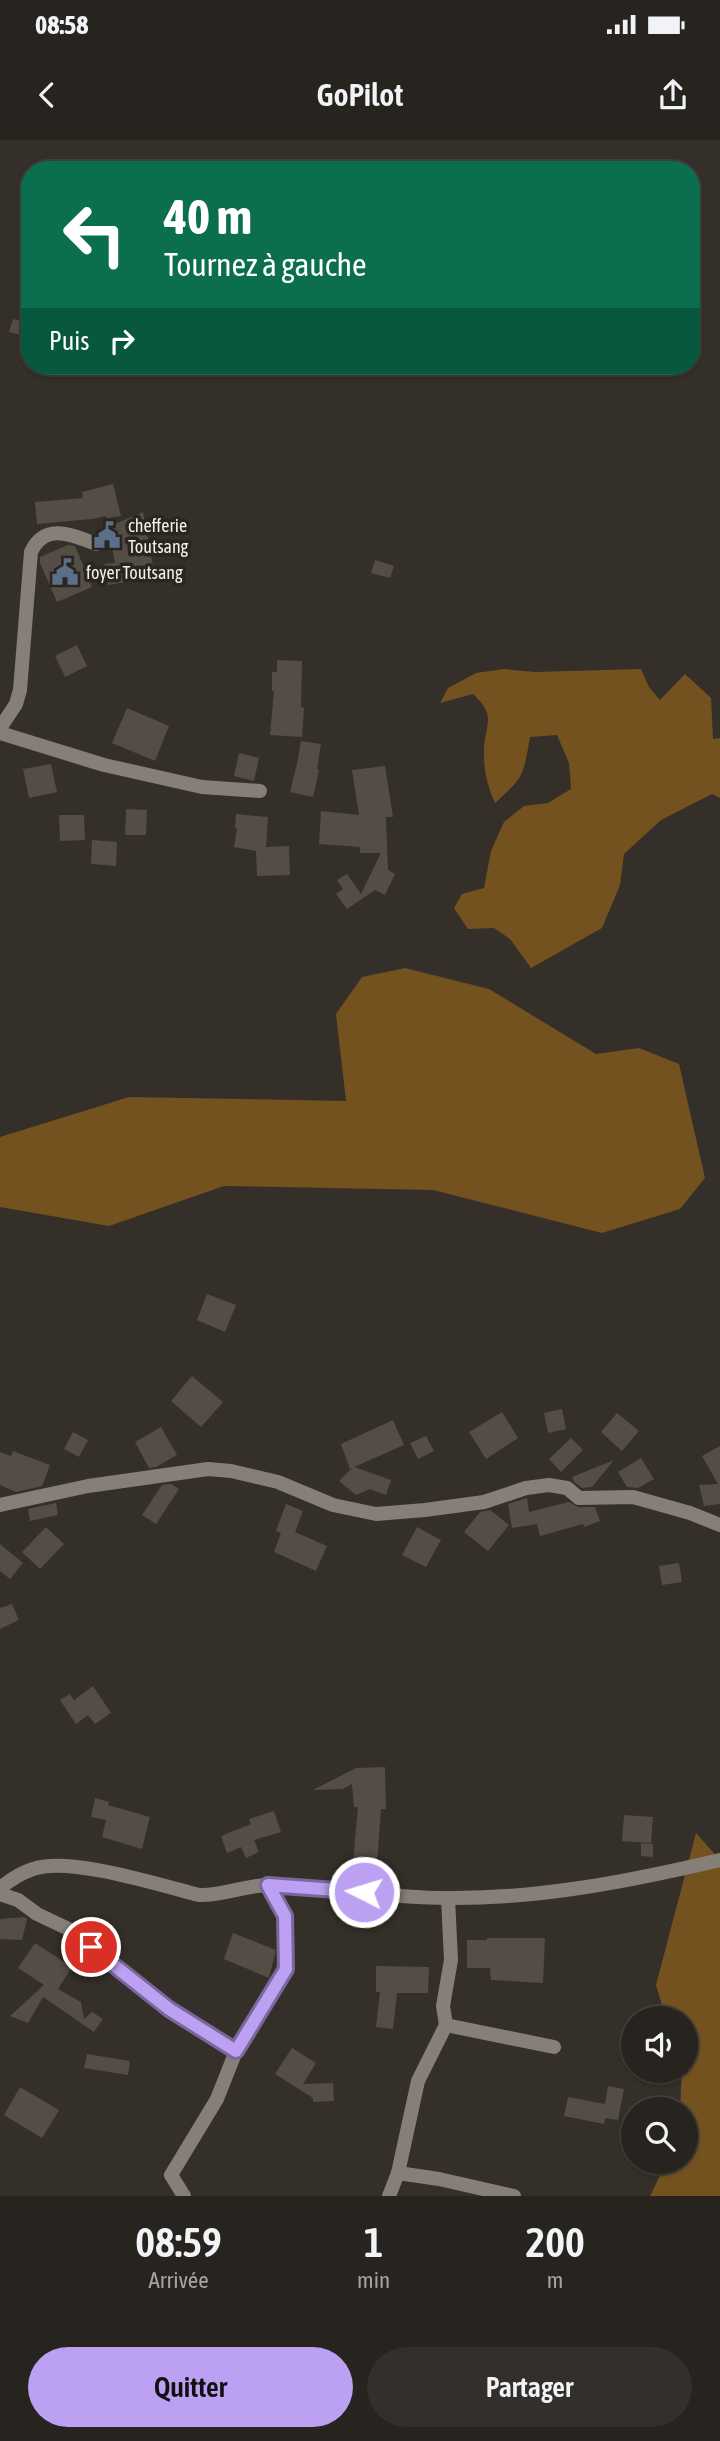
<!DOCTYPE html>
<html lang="fr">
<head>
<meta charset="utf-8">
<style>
  :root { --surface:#27231e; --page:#332f2b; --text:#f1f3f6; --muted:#a4a4a4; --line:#43403c; --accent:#bca0f2 }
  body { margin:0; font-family:"Asap Condensed",sans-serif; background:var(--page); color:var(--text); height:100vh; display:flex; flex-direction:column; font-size:26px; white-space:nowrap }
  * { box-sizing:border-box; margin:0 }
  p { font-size:23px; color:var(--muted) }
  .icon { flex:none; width:38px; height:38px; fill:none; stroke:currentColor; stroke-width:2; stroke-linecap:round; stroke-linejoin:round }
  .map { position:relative; height:2056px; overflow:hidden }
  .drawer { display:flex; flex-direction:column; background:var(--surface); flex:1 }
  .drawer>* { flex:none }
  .hud { position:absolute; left:21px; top:21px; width:679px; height:214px; border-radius:28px; box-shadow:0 2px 5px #0004,0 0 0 2px var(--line); background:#0b6e4f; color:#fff; overflow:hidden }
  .fabs { position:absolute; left:621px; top:1866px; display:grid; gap:14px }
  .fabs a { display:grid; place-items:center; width:77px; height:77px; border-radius:50%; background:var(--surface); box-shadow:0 2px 5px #0004,0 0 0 2px var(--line); font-size:35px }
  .pin { position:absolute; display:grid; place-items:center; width:60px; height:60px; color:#fff; margin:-30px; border:4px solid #fff; border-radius:50%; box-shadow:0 2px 7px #0007 }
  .me { position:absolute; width:77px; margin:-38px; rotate:275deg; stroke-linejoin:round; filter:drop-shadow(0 0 5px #0008) }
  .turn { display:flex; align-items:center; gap:24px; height:147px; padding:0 28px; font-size:32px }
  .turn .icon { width:91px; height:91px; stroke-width:2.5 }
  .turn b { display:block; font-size:49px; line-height:60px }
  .then { display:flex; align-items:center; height:66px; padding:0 28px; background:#0003; gap:14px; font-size:26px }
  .eta { display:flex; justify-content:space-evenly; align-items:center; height:119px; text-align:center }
  .eta b { font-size:42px; font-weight:600; line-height:49px }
  .cta { display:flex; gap:14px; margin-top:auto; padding:14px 28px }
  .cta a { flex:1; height:80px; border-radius:42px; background:var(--accent); color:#111; font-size:28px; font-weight:600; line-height:80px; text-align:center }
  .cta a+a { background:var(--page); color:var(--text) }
  .status { display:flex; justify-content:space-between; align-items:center; height:49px; padding:0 35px; background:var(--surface); direction:ltr }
  .status svg { height:19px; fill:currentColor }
  header { display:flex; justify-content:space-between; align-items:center; height:91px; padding:0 28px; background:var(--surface); font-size:32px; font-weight:600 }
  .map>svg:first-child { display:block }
</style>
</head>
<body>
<div class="status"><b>08:58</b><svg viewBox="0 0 49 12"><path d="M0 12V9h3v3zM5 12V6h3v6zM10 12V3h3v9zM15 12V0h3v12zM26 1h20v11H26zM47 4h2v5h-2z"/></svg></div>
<header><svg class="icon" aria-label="back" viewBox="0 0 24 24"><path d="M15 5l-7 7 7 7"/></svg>GoPilot<svg class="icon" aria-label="share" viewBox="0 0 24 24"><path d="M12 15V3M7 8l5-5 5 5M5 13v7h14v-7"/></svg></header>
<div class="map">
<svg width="720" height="2056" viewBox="0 0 720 2056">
  <rect width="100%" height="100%" fill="#342f28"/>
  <!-- green -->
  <g fill="#745220">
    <path d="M 504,529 L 535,532 L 641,529 L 649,547 L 660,560 L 685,534 L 711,558 L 713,599 L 720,598 L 720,658 L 712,654 L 661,680 L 624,714 L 620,745 L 602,788 L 531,828 L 510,799 L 494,788 L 468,789 L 454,768 L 462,754 L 484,748 L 491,711 L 504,682 L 524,666 L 548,663 L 571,649 L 569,623 L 557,595 L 530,597 C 523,636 525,636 495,663 C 488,647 484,633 484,615 C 483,585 499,578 473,554 L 440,563 L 448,548 L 476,533 Z"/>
    <polygon points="405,828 489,849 596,914 639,908 679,924 705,1038 680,1069 602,1093 433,1050 224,1046 109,1086 0,1067 0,997 129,957 346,961 336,874 362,837"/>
    <polygon points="696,1693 720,1720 720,2056 650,2056 667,2021 686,2021 686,1969 680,1969 682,1930 686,1930 686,1878 666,1878 656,1845"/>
  </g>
  <!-- building -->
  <g fill="#534d46">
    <polygon points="13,179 25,182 22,195 9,192"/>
    <polygon points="113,344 121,376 107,378 106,376 92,379 37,384 35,362 83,358 82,352"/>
    <polygon points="143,372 155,437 108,445 104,424 115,423 108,387"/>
    <polygon points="68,405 75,406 92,447 57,462 40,423 40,417"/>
    <polygon points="375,420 394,426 390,438 371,433"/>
    <polygon points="77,505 87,526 65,537 55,516"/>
    <polygon points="277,520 302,521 301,567 304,568 302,597 270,595 274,551 272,551 272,532 277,532"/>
    <polygon points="127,568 169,586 155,621 112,603"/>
    <polygon points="301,601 321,604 317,629 319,630 313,657 290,652 297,624"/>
    <polygon points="239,613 259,618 254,641 234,636"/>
    <polygon points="51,624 57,652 29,658 23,629"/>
    <polygon points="385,626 393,677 386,677 388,730 395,734 385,755 375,750 347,769 336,754 343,749 337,740 347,734 361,754 381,713 360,713 360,707 319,704 321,671 359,675 352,630"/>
    <polygon points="126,669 147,670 146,695 125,695"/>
    <polygon points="236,674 268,677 266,707 289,706 290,735 257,736 256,711 234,707 237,689 235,688"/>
    <polygon points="59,675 84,675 85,700 60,701"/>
    <polygon points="92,700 117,702 116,726 91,724"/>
    <polygon points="207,1154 236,1165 225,1192 197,1180"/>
    <polygon points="192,1236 223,1262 201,1287 171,1261"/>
    <polygon points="562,1269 566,1289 548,1293 544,1273"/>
    <polygon points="502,1272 518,1298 486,1319 469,1292"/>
    <polygon points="617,1273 639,1291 622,1311 601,1292"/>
    <polygon points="393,1280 404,1305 354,1327 391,1340 386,1355 370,1349 356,1355 339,1341 353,1327 350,1329 341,1304"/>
    <polygon points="161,1287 177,1315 156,1327 149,1328 135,1302"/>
    <polygon points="73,1292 88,1300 79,1317 64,1309"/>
    <polygon points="426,1296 434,1311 418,1319 410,1303"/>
    <polygon points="571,1298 583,1310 561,1332 549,1319"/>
    <polygon points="720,1306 720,1364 704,1366 699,1345 718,1344 702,1316"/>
    <polygon points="13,1311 50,1325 42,1346 16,1352 0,1345 0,1312 11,1316"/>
    <polygon points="641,1318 654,1339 638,1348 627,1347 618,1332"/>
    <polygon points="614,1320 592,1347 582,1348 574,1342 572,1337"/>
    <polygon points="171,1344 179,1349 156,1384 142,1375 162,1345"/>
    <polygon points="527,1358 529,1372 569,1362 578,1367 595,1367 600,1381 584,1387 583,1384 540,1396 537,1384 512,1388 508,1364"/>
    <polygon points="56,1363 58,1375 30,1381 28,1369"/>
    <polygon points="286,1364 303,1371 295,1392 327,1406 316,1431 274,1412 281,1393 276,1391"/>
    <polygon points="490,1370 509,1385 488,1411 464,1392 480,1372"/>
    <polygon points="46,1387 64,1404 40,1429 22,1412"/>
    <polygon points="417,1387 441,1400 426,1427 402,1415"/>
    <polygon points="0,1404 23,1423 10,1439 0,1431"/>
    <polygon points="679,1423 682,1442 662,1445 659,1426"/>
    <polygon points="12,1464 19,1480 0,1489 0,1468"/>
    <polygon points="93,1546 111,1573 95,1584 88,1575 76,1584 60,1560 70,1554 74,1560"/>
    <polygon points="385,1627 386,1669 381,1669 377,1724 353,1722 358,1667 354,1667 352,1644 343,1649 313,1650 356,1628"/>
    <polygon points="95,1658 109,1662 108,1665 150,1677 142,1709 102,1697 106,1680 91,1677"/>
    <polygon points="274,1671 281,1692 254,1700 259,1712 246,1718 241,1707 227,1713 221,1696 251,1684 249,1679"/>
    <polygon points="624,1675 653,1677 651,1703 622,1701"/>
    <polygon points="641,1703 653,1704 653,1717 641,1716"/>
    <polygon points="25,1777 27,1779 22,1800 0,1799 0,1779"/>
    <polygon points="233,1793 276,1810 269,1838 224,1819"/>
    <polygon points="487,1798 545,1798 543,1843 491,1840 490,1828 467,1828 467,1800 487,1800"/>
    <polygon points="35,1803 72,1827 58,1849 81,1862 84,1879 92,1872 103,1879 94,1892 43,1857 28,1883 10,1876 44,1845 18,1828"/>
    <polygon points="376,1826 429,1827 428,1853 397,1853 393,1889 376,1887 380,1852 376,1852"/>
    <polygon points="292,1908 316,1923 303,1944 333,1943 334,1961 313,1962 313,1958 275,1934"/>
    <polygon points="87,1914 130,1921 128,1935 84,1928"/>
    <polygon points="608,1946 624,1949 618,1980 605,1978 604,1984 564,1976 568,1957 605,1964"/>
    <polygon points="20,1947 59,1970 42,1998 4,1975"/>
  </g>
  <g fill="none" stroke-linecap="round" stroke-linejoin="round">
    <!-- minor -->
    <g stroke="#857f77" stroke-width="14">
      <path d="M 0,588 L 16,564 L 20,550 L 31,412 C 45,382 72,395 96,404"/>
      <polyline points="0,593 104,625 202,647 260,651"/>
      <polyline points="0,1365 88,1346 208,1329 231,1331 278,1342 333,1365 376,1374 425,1370 484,1362 526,1348 549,1345 567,1348 579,1358 633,1357 690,1373 720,1385"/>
      <path d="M 0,1748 C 10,1740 21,1733 33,1729 C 69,1716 160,1745 199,1755 C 224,1756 248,1744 272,1745 C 331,1748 389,1758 447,1758 C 540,1759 630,1741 720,1720"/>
      <polyline points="0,1754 18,1760 37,1774 75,1792 91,1807 169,1869 236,1911"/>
      <polyline points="448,1758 451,1820 443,1866 446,1885 554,1907"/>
      <polyline points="398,2033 439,2039 514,2056"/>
      <polyline points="184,2056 171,2035 217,1959 236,1911 286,1829 285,1776 269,1745"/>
      <polyline points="389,2056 398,2033 418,1941 446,1885"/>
    </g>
  </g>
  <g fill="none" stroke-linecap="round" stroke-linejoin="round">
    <defs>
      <polyline id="route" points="91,1807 169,1869 236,1911 286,1829 285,1776 268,1745 364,1752"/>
    </defs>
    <!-- route casing -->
    <use href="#route" stroke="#7a689d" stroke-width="18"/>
    <!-- route -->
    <use href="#route" stroke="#bca0f2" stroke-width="12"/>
  </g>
  <!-- icons -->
  <defs>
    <symbol id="civic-bare" viewBox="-9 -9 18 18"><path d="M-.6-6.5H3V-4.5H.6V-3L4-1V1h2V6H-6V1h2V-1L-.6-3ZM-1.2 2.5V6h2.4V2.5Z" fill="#5c6f8a" stroke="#2a251f" stroke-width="2.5" paint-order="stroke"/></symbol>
  </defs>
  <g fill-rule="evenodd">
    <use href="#civic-bare" x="88" y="376" width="38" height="38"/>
    <use href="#civic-bare" x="46" y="413" width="38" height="38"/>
  </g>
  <g text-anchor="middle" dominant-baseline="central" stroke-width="7" stroke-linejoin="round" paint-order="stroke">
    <!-- poi labels -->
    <g font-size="18" fill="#f2eeea" stroke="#2a251f" text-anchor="start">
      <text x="128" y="385">chefferie<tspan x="128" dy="21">Toutsang</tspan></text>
      <text x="86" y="432">foyer Toutsang</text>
    </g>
  </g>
</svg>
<div class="fabs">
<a><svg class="icon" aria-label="sound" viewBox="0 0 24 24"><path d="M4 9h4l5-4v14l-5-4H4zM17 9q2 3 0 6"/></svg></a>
<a><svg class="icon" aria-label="search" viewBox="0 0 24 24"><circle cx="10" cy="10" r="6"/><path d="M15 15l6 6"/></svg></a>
</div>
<div class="pin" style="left:91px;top:1807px;background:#d93025"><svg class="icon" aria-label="arrive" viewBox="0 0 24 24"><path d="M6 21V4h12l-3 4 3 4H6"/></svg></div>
<svg class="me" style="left:364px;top:1752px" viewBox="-20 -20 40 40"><circle r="17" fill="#bca0f2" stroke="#fff" stroke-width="3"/><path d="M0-11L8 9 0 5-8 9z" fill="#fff"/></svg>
<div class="hud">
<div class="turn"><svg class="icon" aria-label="left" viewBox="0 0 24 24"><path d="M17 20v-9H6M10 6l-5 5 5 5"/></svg><div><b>40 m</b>Tournez à gauche</div></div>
<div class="then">Puis<svg class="icon" aria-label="right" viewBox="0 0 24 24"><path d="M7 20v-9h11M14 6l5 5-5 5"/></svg></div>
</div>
</div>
<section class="drawer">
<div class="eta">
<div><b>08:59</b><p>Arrivée</p></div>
<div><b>1</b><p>min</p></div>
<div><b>200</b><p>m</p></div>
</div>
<div class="cta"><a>Quitter</a><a>Partager</a></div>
</section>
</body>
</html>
